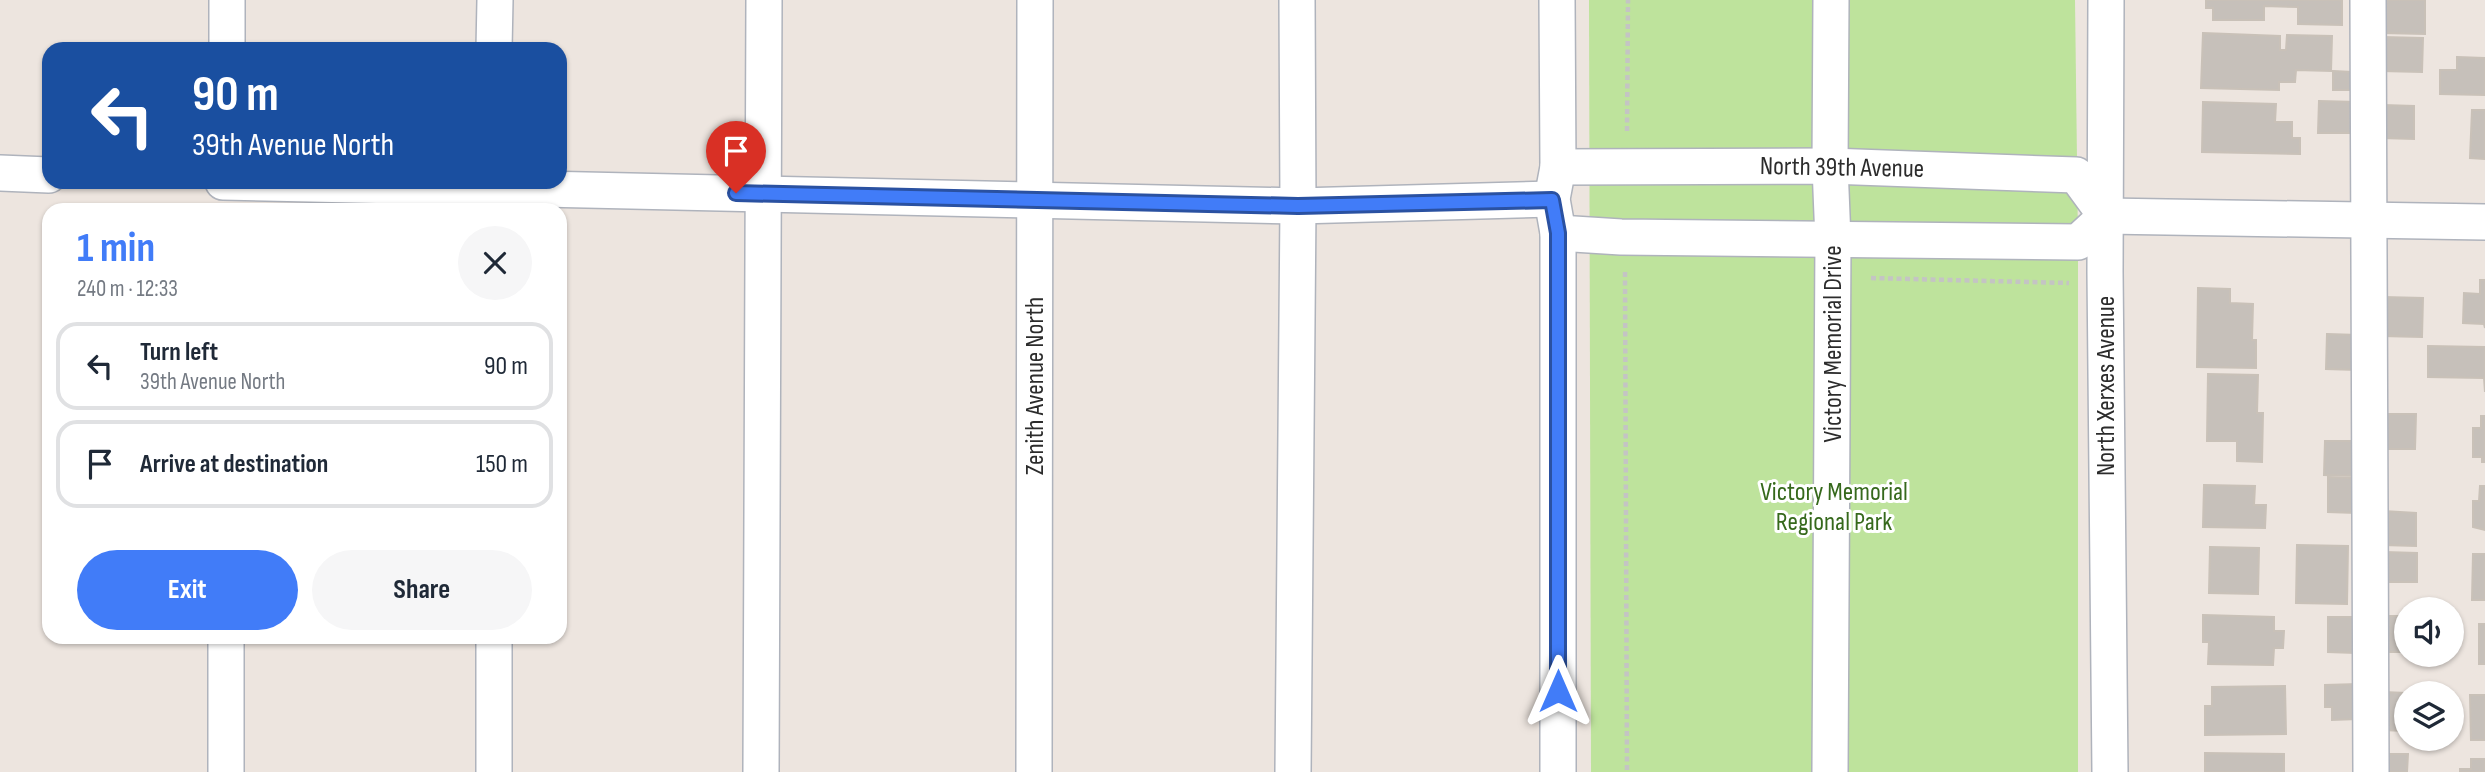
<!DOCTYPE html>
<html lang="en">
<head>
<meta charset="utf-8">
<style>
  :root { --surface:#fff; --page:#f6f6f7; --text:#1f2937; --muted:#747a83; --line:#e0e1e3; --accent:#417cf8 }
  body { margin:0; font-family:"Sofia Sans Condensed",sans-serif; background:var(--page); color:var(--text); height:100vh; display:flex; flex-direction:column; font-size:26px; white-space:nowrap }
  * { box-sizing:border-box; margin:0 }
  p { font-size:23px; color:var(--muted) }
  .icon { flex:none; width:38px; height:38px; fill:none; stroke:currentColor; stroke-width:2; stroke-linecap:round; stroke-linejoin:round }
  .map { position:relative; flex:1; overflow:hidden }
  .drawer { position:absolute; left:42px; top:203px; width:525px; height:441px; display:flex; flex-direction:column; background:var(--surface); border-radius:21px; box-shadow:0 2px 5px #0004 }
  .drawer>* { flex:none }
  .guide { position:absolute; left:42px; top:42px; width:525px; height:147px; border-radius:21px; box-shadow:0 2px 5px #0004; background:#1a4fa0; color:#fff; overflow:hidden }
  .buttons { position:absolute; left:2394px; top:597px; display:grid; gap:14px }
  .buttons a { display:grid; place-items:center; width:70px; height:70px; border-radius:50%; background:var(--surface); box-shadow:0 2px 5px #0004; font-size:35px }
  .pin { position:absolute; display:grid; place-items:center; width:60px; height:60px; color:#fff; margin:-72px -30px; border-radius:50% 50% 50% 0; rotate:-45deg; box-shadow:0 0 7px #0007 }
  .pin .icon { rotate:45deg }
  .me { position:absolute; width:77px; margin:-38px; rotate:0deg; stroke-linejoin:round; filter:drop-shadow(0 0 5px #0008) }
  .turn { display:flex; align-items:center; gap:24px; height:147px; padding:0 35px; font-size:32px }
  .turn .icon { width:91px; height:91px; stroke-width:2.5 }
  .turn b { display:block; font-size:49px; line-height:60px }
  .round { display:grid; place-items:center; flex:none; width:74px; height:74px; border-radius:37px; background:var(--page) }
  .summary { display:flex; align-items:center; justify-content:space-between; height:119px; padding:0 35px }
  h1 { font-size:42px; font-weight:700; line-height:52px; color:var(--accent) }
  .button { display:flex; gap:14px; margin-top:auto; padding:14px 35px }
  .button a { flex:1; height:80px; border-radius:42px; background:var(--accent); color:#fff; font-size:28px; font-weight:700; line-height:80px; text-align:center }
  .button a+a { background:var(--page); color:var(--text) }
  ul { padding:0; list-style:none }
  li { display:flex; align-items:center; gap:21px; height:88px; margin:0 14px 10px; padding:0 21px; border:4px solid var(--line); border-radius:21px }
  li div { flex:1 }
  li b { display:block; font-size:26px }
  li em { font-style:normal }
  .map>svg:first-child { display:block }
</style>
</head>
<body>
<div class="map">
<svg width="2485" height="772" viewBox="0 0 2485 772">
  <rect width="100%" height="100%" fill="#ede5df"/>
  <!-- green -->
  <polygon fill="#bee39c" points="1589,0 2075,0 2078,242 2078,772 1591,772"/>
  <!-- building -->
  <g fill="#c6c0ba" stroke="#c9c1b8" stroke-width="2">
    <polygon points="2206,0 2342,0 2342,25 2298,24 2298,7 2264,6 2264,20 2213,20 2213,8 2206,8"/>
    <polygon points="2382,0 2425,0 2425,34 2382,33"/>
    <polygon points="2203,33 2280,36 2280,50 2286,50 2287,35 2332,36 2331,71 2296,70 2295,82 2279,82 2279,90 2201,88"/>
    <polygon points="2382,37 2423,38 2422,72 2382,71"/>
    <polygon points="2457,57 2485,58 2485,95 2440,94 2440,70 2457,70"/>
    <polygon points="2333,71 2352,72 2351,90 2333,90"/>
    <polygon points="2319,101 2357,102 2357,133 2318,133"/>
    <polygon points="2203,102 2276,104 2275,122 2292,122 2292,138 2300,138 2300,154 2202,152"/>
    <polygon points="2383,105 2414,106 2414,139 2382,138"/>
    <polygon points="2472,110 2485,110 2485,159 2470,158"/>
    <polygon points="2480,280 2485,280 2485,328 2484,324 2463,323 2464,293 2480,294"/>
    <polygon points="2198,288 2230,289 2230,303 2253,304 2252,340 2256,340 2256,368 2197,367"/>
    <polygon points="2383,297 2423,298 2422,337 2382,336"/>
    <polygon points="2327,334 2358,335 2357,370 2326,369"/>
    <polygon points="2428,346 2485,347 2485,392 2484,378 2428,377"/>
    <polygon points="2208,374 2258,375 2257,413 2263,413 2262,462 2237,461 2237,441 2207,441"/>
    <polygon points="2386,414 2416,414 2415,449 2385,449"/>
    <polygon points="2481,416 2485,416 2485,462 2482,462 2482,457 2473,457 2473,428 2481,428"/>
    <polygon points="2325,441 2358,441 2358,476 2324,475"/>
    <polygon points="2328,477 2357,478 2356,513 2328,512"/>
    <polygon points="2204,485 2255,486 2254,505 2266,505 2265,528 2203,527"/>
    <polygon points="2480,486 2485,486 2485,530 2473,527 2473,501 2479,501"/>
    <polygon points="2383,511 2416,513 2416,546 2383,545"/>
    <polygon points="2297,545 2348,546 2347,604 2296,603"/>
    <polygon points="2210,547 2259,548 2258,594 2209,593"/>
    <polygon points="2384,552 2417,553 2417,582 2383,582"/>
    <polygon points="2473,554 2485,554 2485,600 2472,600"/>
    <polygon points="2203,615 2274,617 2274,631 2284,631 2283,648 2274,648 2273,665 2208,664 2209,642 2203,642"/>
    <polygon points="2388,616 2406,616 2406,652 2387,652"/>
    <polygon points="2328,617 2355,617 2355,653 2328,652"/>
    <rect x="2479" y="624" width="6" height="40"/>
    <polygon points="2358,684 2358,719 2332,720 2332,707 2325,707 2325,685"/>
    <polygon points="2285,686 2286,734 2205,735 2205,706 2212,706 2212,687"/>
    <polygon points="2383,692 2406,693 2405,731 2382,730"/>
    <polygon points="2470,695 2485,695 2485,740 2471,740"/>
    <polygon points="2205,753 2284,754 2284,772 2205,772"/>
    <polygon points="2384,754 2408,754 2407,772 2383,772"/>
    <polygon points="2471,759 2485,759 2485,772 2460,772 2460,769 2471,769"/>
  </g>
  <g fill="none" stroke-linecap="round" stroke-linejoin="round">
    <defs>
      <g id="minor">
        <polyline points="227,0 227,49"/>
        <polyline points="1557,0 1558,167 1552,199 1558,233 1558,772"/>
        <polyline points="2106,0 2105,272 2110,772"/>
        <polyline points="2368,0 2371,772"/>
        <polyline points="494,49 495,0"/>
        <polyline points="1558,167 1830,166 2076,175 2106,216"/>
        <polyline points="0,173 49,175"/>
        <polyline points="223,182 1298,206 1552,199"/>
        <polyline points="1558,233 1621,237 2078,242 2106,216 2485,222"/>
        <polyline points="494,637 494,772"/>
        <polyline points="226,772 226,637"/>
        <polyline points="761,772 764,0"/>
        <polyline points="1034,772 1035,0"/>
        <polyline points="1293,772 1298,206 1297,0"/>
        <polyline points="1830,772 1833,240 1830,166 1831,0"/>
      </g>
    </defs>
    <!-- minor casing -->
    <use href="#minor" stroke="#afb3bc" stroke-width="38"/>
    <!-- path -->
    <g stroke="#c4c4c4" stroke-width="4.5" stroke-dasharray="5 3.5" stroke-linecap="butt">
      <polyline points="1627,131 1628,0"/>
      <polyline points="1625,272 1627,772"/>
      <polyline points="1871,278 2069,283"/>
    </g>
    <!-- minor -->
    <use href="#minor" stroke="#fff" stroke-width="35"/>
  </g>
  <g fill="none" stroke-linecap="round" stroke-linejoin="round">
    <defs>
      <polyline id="route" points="736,193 1298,206 1552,200 1558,233 1558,691"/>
    </defs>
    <!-- route casing -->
    <use href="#route" stroke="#2a51a1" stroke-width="18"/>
    <!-- route -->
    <use href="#route" stroke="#417cf8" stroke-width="12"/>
  </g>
  <g text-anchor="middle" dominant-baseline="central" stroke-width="6" stroke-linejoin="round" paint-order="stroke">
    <!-- street labels -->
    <g font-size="26" fill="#2c2c2c" stroke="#fff">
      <text transform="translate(1842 168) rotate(1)">North 39th Avenue</text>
      <text transform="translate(1833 344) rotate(-90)">Victory Memorial Drive</text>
      <text transform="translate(1035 386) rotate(-90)">Zenith Avenue North</text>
      <text transform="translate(2106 386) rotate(-90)">North Xerxes Avenue</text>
    </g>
    <!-- park labels -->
    <g font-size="26" fill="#36691c" stroke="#fff">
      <text x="1834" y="492">Victory Memorial<tspan x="1834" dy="30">Regional Park</tspan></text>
    </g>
  </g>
</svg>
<div class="buttons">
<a><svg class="icon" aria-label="sound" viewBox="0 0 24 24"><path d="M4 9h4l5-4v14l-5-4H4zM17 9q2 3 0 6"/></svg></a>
<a><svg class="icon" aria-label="layers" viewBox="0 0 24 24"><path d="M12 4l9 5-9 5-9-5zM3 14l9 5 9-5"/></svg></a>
</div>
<div class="pin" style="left:736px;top:193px;background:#d93025"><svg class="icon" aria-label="arrive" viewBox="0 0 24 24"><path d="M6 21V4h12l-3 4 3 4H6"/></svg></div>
<svg class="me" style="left:1558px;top:691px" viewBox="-20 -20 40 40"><path d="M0-17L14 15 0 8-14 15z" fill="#417cf8" stroke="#fff" stroke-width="4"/></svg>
<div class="guide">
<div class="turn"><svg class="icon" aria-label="left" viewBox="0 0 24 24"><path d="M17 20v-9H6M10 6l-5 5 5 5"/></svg><div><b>90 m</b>39th Avenue North</div></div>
</div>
<section class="drawer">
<div class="summary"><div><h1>1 min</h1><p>240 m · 12:33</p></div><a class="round"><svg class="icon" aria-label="close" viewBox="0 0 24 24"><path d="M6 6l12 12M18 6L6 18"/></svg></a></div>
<ul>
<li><svg class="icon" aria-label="left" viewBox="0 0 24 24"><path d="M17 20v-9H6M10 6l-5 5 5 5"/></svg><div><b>Turn left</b><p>39th Avenue North</p></div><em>90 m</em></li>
<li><svg class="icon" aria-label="arrive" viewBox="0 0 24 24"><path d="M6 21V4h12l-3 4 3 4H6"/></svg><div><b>Arrive at destination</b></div><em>150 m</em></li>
</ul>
<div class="button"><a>Exit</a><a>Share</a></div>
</section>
</div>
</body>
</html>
